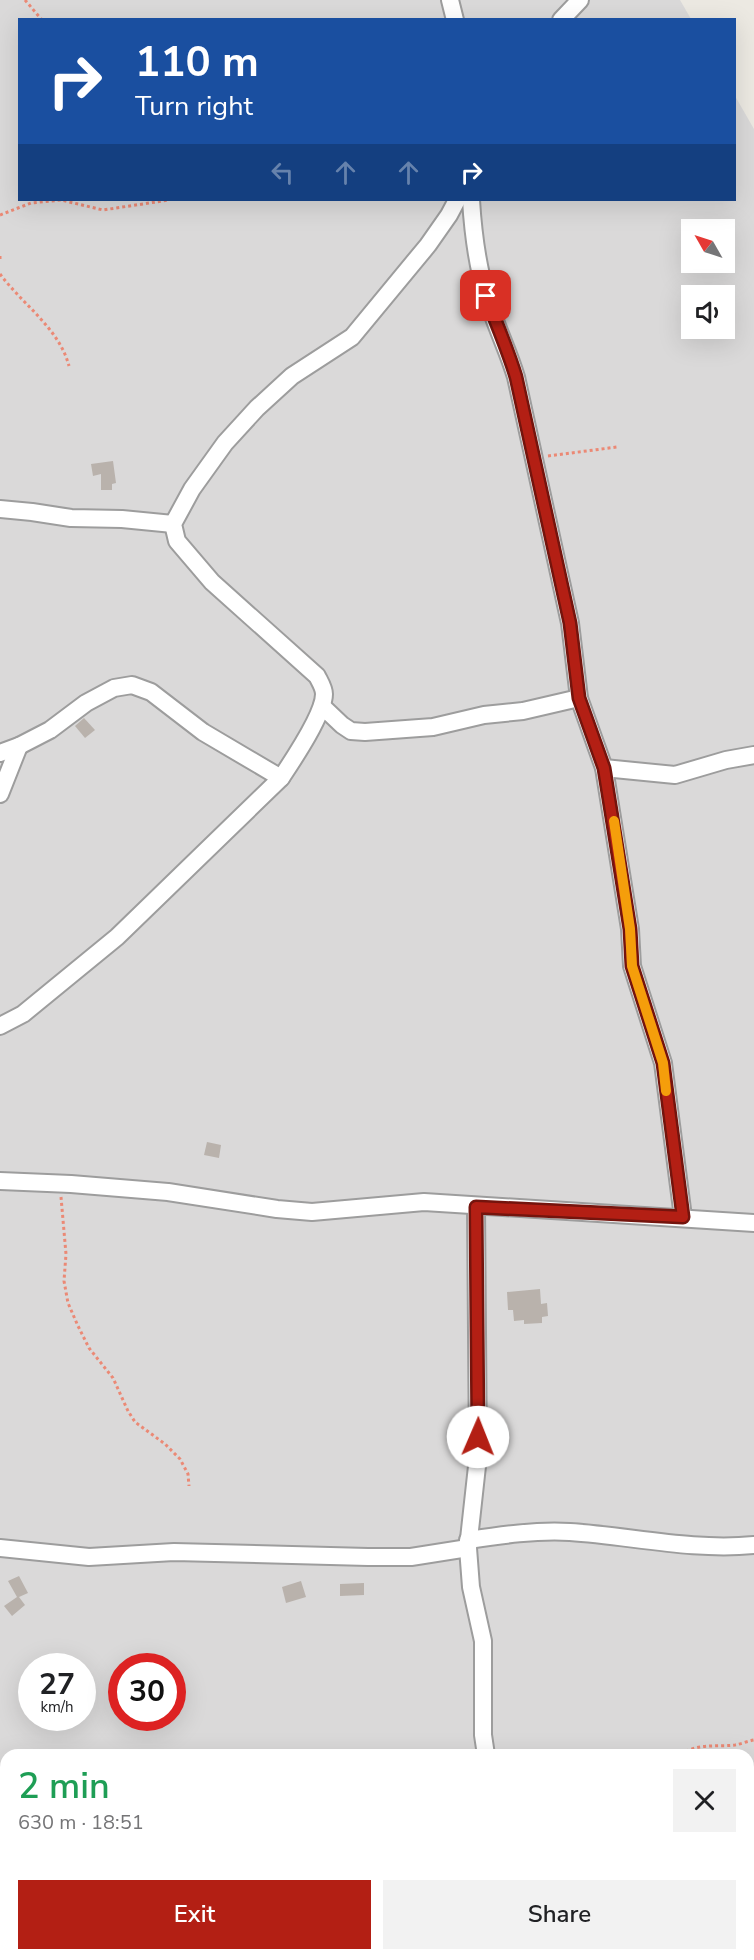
<!DOCTYPE html>
<html lang="en">
<head>
<meta charset="utf-8">
<style>
  :root { --surface:#fff; --page:#f2f2f2; --text:#202124; --muted:#757577; --accent:#b31f14 }
  body { margin:0; font-family:"Nunito Sans",sans-serif; background:var(--page); color:var(--text); height:100vh; display:flex; flex-direction:column; font-size:22px; white-space:nowrap }
  * { box-sizing:border-box; margin:0 }
  p { font-size:20px; color:var(--muted) }
  .icon { flex:none; width:33px; height:33px; fill:none; stroke:currentColor; stroke-width:2; stroke-linecap:round; stroke-linejoin:round }
  .map { position:relative; flex:1; overflow:hidden }
  .drawer { position:absolute; left:0px; top:1749px; width:754px; height:212px; display:flex; flex-direction:column; background:var(--surface); border-radius:18px 18px 0 0; box-shadow:0 6px 24px #0002 }
  .drawer>* { flex:none }
  .top-card { position:absolute; left:18px; top:18px; width:718px; height:183px; border-radius:0px; box-shadow:0 6px 24px #0002; background:#1a4fa0; color:#fff; overflow:hidden }
  .needle { width:39px; rotate:309deg }
  .buttons { position:absolute; left:681px; top:219px; display:grid; gap:12px }
  .buttons a { display:grid; place-items:center; width:54px; height:54px; border-radius:0px; background:var(--surface); box-shadow:0 6px 24px #0002; font-size:30px }
  .speed { position:absolute; left:18px; top:1653px; display:flex; gap:12px; font-size:30px; font-weight:700; text-align:center }
  .speed>* { display:grid; place-content:center; width:78px; height:78px; border-radius:50%; background:var(--surface); box-shadow:0 6px 24px #0002; line-height:1 }
  .speed small { font-size:15px; font-weight:400 }
  .speed .limit { border:9px solid #d22; background:#fff; color:#111 }
  .pin { position:absolute; display:grid; place-items:center; width:51px; height:51px; color:#fff; margin:-26px; border-radius:12px; box-shadow:0 3px 9px #0006 }
  .me { position:absolute; width:66px; margin:-33px; rotate:1deg; stroke-linejoin:round; filter:drop-shadow(0 0 4px #0008) }
  .turn { display:flex; align-items:center; gap:21px; height:126px; padding:0 18px; font-size:27px }
  .turn .icon { width:78px; height:78px; stroke-width:2.5 }
  .turn b { display:block; font-size:42px; line-height:51px }
  .lanes { display:flex; align-items:center; height:57px; padding:0 18px; background:#0003; justify-content:center; gap:30px; direction:ltr }
  .lanes .off { opacity:.35 }
  .round { display:grid; place-items:center; flex:none; width:63px; height:63px; border-radius:0px; background:var(--page) }
  .headline { display:flex; align-items:center; justify-content:space-between; height:102px; padding:0 18px }
  h1 { font-size:36px; font-weight:600; line-height:45px; color:#1e9e55 }
  .button { display:flex; gap:12px; margin-top:auto; padding:12px 18px }
  .button a { flex:1; height:69px; border-radius:0px; background:var(--accent); color:#fff; font-size:24px; font-weight:600; line-height:69px; text-align:center }
  .button a+a { background:var(--page); color:var(--text) }
  .map>svg:first-child { display:block }
</style>
</head>
<body>
<div class="map">
<svg width="754" height="1960" viewBox="0 0 754 1960">
  <rect width="100%" height="100%" fill="#ece9e2"/>
  <!-- residential -->
  <path fill="#dad9d9" fill-rule="evenodd" d="M 0,0 L 680,0 L 691,19 L 20,20 L 20,200 L 735,200 L 735,96 L 754,129 L 754,1960 L 0,1960 ZM 692,230 L 724,230 L 724,262 L 692,262 ZM 692,296 L 724,296 L 724,328 L 692,328 ZM 32,1666 L 82,1666 L 82,1718 L 32,1718 ZM 122,1666 L 172,1666 L 172,1718 L 122,1718 ZM 6,1755 L 748,1755 L 748,1954 L 6,1954 Z"/>
  <!-- building -->
  <g fill="#b9b2ac">
    <polygon points="113,461 116,483 112,484 112,490 101,490 101,474 93,476 91,464"/>
    <polygon points="84,718 95,730 85,738 75,726"/>
    <polygon points="207,1142 221,1145 219,1158 204,1155"/>
    <polygon points="540,1289 541,1304 547,1303 548,1316 542,1317 542,1323 524,1324 524,1320 514,1321 513,1310 508,1310 507,1292"/>
    <polygon points="19,1576 28,1593 19,1597 25,1605 12,1616 4,1606 17,1597 8,1581"/>
    <polygon points="301,1581 306,1597 286,1603 282,1587"/>
    <polygon points="364,1583 364,1595 340,1596 340,1584"/>
  </g>
  <g fill="none" stroke-linecap="round" stroke-linejoin="round">
    <defs>
      <g id="street">
        <polyline points="450,0 455,20"/>
        <polyline points="561,20 580,0"/>
        <path d="M 471,200 C 473,232 477,266 487,297 C 495,325 508,350 516,377 L 570,623 L 579,698 L 604,768 L 630,929 L 632,966 L 663,1063 L 683,1217"/>
        <polyline points="0,509 32,512 71,518 122,519 173,524"/>
        <polyline points="322,706 342,725 351,731 365,732 433,727 484,715 523,711 579,698"/>
        <polyline points="0,753 19,746 50,730 86,703 114,688 132,685 151,692 203,732 281,778"/>
        <polyline points="604,768 675,775 726,760 754,755"/>
        <polyline points="0,794 19,746"/>
        <path d="M 0,1026 L 23,1014 L 117,937 L 281,778 C 293,760 324,714 324,694 C 324,688 320,682 317,676 L 212,582 L 177,541 L 173,524 L 192,489 L 225,443 L 257,408 L 292,376 L 352,337 L 428,245 L 449,215 L 457,200"/>
        <polyline points="0,1181 71,1184 168,1192 277,1209 312,1212 424,1202 754,1223"/>
        <polyline points="476,1207 478,1457 468,1548 471,1587 483,1641 483,1735 486,1755"/>
        <path d="M 468,1540 C 502,1535 536,1530 570,1532 C 631,1536 692,1551 754,1545"/>
        <polyline points="0,1548 89,1557 174,1552 368,1557 411,1557 468,1548"/>
      </g>
      <g id="secondary">
        <polyline points="0,1924 6,1924"/>
        <polyline points="512,1954 570,1960"/>
      </g>
    </defs>
    <!-- street casing -->
    <use href="#street" stroke="#9d9d9d" stroke-width="20"/>
    <!-- secondary casing -->
    <use href="#secondary" stroke="#56660f" stroke-width="27"/>
    <!-- path -->
    <g stroke="#eb8975" stroke-width="3" stroke-dasharray="3 3" stroke-linecap="butt">
      <polyline points="25,0 42,20"/>
      <polyline points="0,215 31,203 61,200 103,210 169,200"/>
      <polyline points="0,256 0,261"/>
      <path d="M 0,274 C 23,305 59,328 69,366"/>
      <polyline points="548,456 617,447"/>
      <polyline points="61,1197 66,1254 64,1281 68,1303 78,1326 89,1348 113,1378 128,1411 135,1422 165,1444 180,1459 188,1474 189,1486"/>
      <path d="M 681,1755 C 695,1743 717,1747 735,1745 C 741,1744 748,1741 754,1740"/>
    </g>
    <!-- street -->
    <use href="#street" stroke="#fff" stroke-width="16"/>
    <!-- secondary -->
    <use href="#secondary" stroke="#ebf2ba" stroke-width="24"/>
  </g>
  <g fill="none" stroke-linecap="round" stroke-linejoin="round">
    <defs>
      <path id="route" d="M 478,1437 L 476,1207 L 683,1217 L 663,1063 L 632,966 L 630,929 L 604,768 L 579,698 L 570,623 L 516,377 C 508,350 496,323 486,296"/>
    </defs>
    <!-- route casing -->
    <use href="#route" stroke="#74140d" stroke-width="15"/>
    <!-- route -->
    <use href="#route" stroke="#b31f14" stroke-width="10"/>
    <!-- slow -->
    <polyline stroke="#f59e0b" stroke-width="10" points="614,821 630,929 632,966 663,1063 666,1091"/>
  </g>
</svg>
<div class="buttons">
<a><svg class="needle" viewBox="-14 -14 28 28"><path d="M0-13l5 13h-10z" fill="#e53935"/><path d="M0 13l5-13h-10z" fill="#757577"/></svg></a>
<a><svg class="icon" aria-label="sound" viewBox="0 0 24 24"><path d="M4 9h4l5-4v14l-5-4H4zM17 9q2 3 0 6"/></svg></a>
</div>
<div class="speed"><div>27<small>km/h</small></div><div class="limit">30</div></div>
<div class="pin" style="left:486px;top:296px;background:#d93025"><svg class="icon" aria-label="arrive" viewBox="0 0 24 24"><path d="M6 21V4h12l-3 4 3 4H6"/></svg></div>
<svg class="me" style="left:478px;top:1437px" viewBox="-20 -20 40 40"><circle r="19" fill="#fff"/><path d="M0-13L10 11 0 6-10 11z" fill="#b31f14"/></svg>
<div class="top-card">
<div class="turn"><svg class="icon" aria-label="right" viewBox="0 0 24 24"><path d="M7 20v-9h11M14 6l5 5-5 5"/></svg><div><b>110 m</b>Turn right</div></div>
<div class="lanes"><svg class="icon off" aria-label="left" viewBox="0 0 24 24"><path d="M17 20v-9H6M10 6l-5 5 5 5"/></svg><svg class="icon off" aria-label="ahead" viewBox="0 0 24 24"><path d="M12 20V5M6 11l6-6 6 6"/></svg><svg class="icon off" aria-label="ahead" viewBox="0 0 24 24"><path d="M12 20V5M6 11l6-6 6 6"/></svg><svg class="icon" aria-label="right" viewBox="0 0 24 24"><path d="M7 20v-9h11M14 6l5 5-5 5"/></svg></div>
</div>
<section class="drawer">
<div class="headline"><div><h1>2 min</h1><p>630 m · 18:51</p></div><a class="round"><svg class="icon" aria-label="close" viewBox="0 0 24 24"><path d="M6 6l12 12M18 6L6 18"/></svg></a></div>
<div class="button"><a>Exit</a><a>Share</a></div>
</section>
</div>
</body>
</html>
